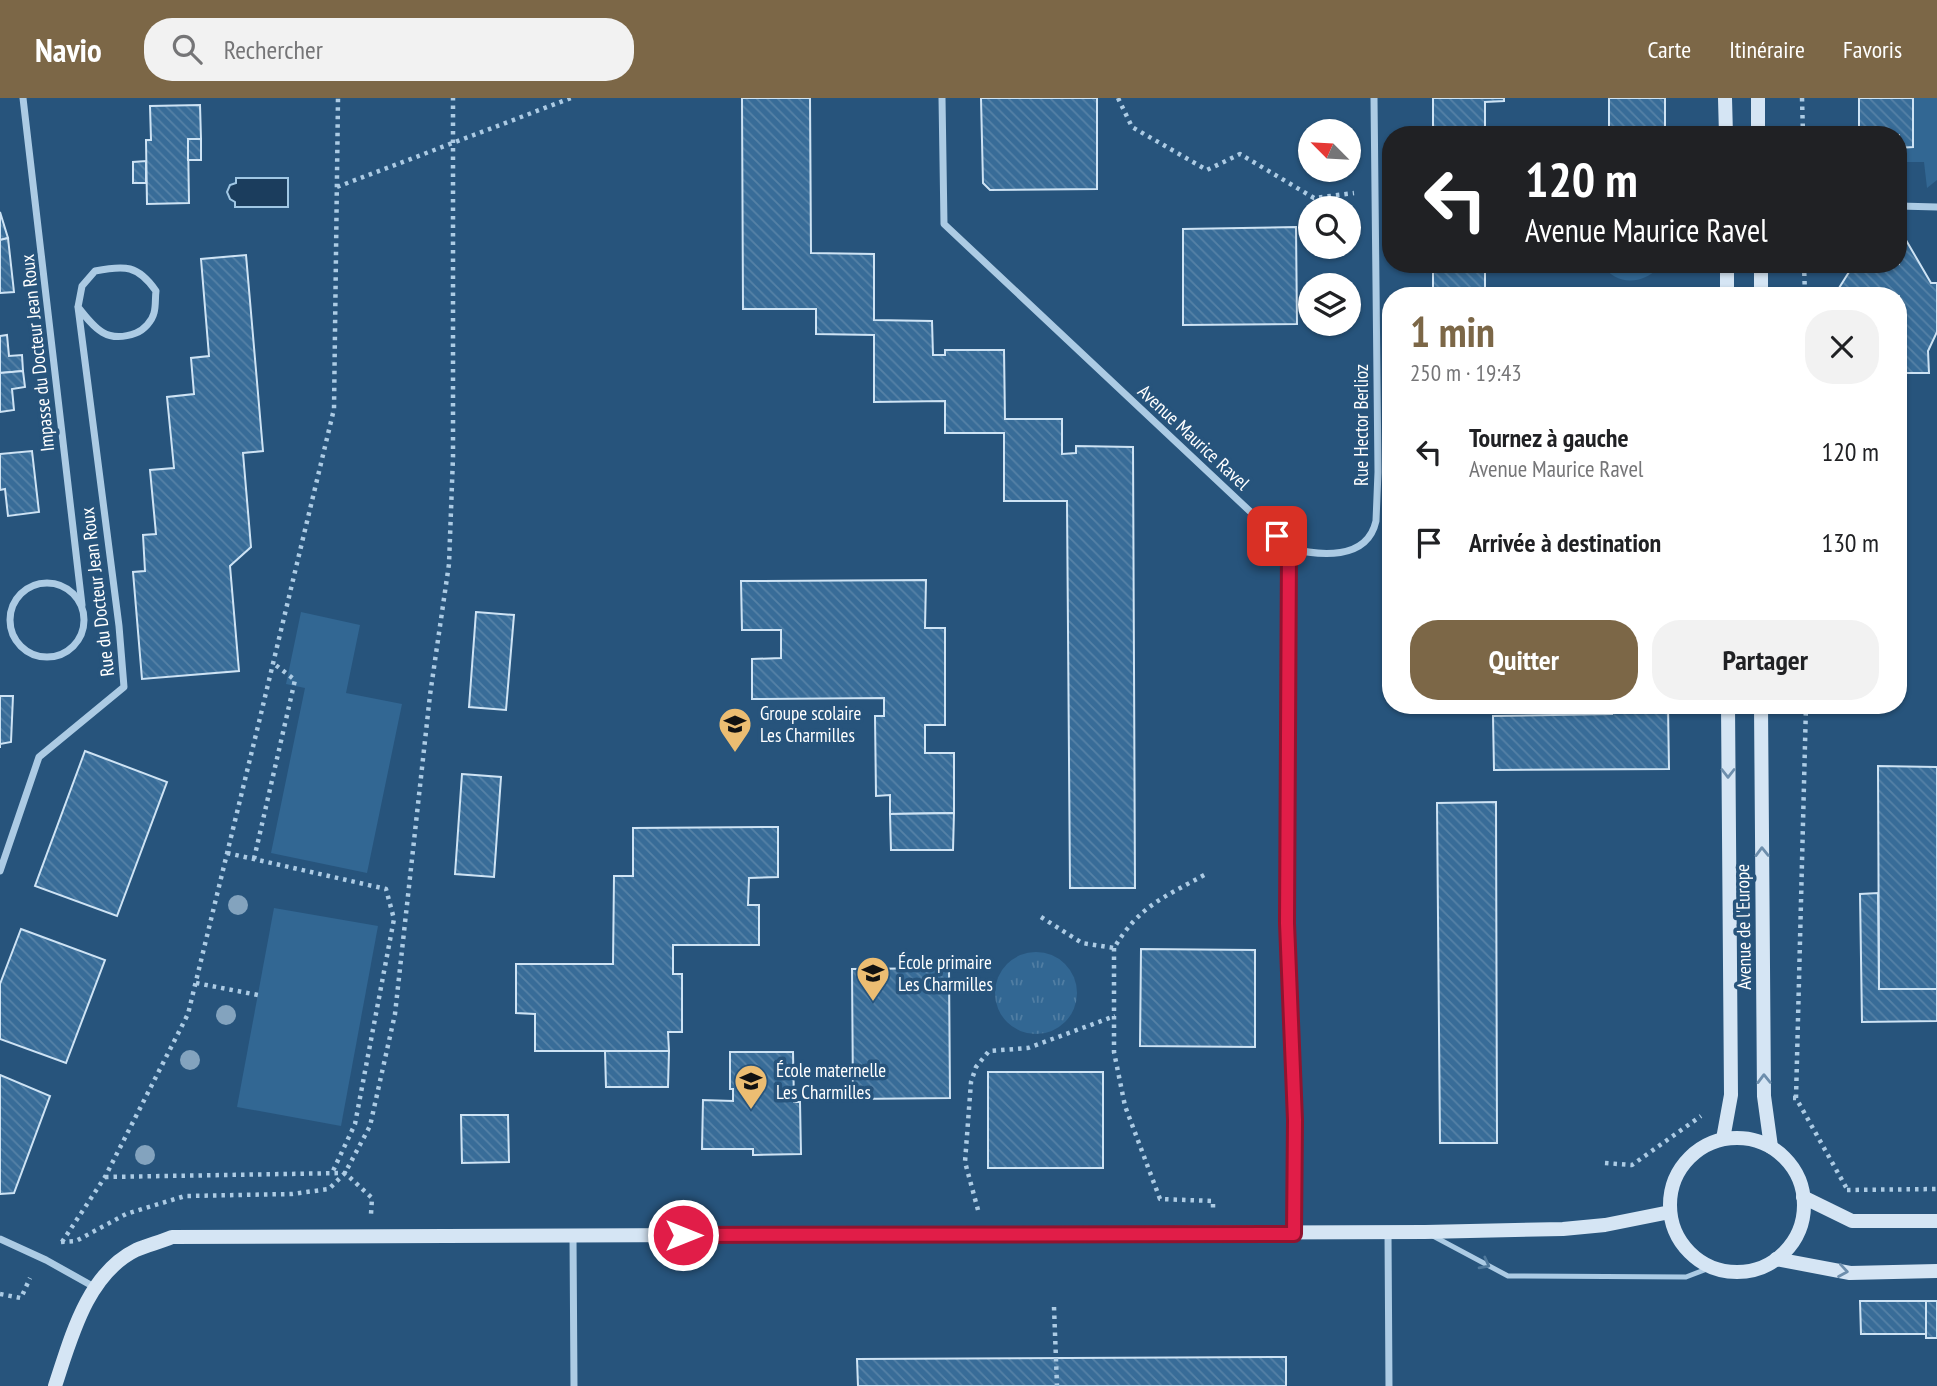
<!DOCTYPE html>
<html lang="fr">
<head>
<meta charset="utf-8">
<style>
  :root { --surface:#fff; --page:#f2f2f2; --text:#202124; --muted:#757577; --accent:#7c6747 }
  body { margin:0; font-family:"PT Sans Narrow",sans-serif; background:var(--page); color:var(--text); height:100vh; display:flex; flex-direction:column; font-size:26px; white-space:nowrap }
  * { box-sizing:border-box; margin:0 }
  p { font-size:23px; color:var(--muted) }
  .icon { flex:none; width:38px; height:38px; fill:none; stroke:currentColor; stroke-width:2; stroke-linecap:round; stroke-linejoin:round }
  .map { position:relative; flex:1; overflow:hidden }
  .drawer { position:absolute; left:1382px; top:189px; width:525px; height:427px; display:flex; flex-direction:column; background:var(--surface); border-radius:28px; box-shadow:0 2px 5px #0004 }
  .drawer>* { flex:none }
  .guide { position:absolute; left:1382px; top:28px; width:525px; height:147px; border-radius:28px; box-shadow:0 2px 5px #0004; background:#202124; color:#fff; overflow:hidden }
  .needle { width:46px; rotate:294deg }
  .tools { position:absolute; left:1298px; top:21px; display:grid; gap:14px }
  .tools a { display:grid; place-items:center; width:63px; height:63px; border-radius:50%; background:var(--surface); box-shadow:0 2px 5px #0004; font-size:35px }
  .pin { position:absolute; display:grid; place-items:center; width:60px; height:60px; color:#fff; margin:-30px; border-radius:14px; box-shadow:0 4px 10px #0006 }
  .me { position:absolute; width:77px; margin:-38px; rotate:90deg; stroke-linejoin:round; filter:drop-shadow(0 0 5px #0008) }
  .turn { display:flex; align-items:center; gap:24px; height:147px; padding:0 28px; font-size:32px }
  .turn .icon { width:91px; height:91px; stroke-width:2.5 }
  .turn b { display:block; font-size:49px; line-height:60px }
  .round { display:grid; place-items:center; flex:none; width:74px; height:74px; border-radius:28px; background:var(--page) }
  .headline { display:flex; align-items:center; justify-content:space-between; height:119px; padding:0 28px }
  h1 { font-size:42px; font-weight:600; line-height:52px; color:var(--accent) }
  .primary-button { display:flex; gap:14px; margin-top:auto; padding:14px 28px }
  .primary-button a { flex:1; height:80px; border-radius:28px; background:var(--accent); color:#fff; font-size:28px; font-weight:600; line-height:80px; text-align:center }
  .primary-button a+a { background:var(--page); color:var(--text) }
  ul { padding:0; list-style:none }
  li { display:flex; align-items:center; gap:21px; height:91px; padding:0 28px }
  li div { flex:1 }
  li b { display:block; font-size:26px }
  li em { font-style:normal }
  header { display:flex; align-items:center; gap:42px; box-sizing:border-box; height:98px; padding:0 35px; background:var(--accent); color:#fff }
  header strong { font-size:33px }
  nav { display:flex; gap:38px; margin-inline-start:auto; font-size:24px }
  .search { width:490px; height:63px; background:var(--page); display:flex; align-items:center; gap:18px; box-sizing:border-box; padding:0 24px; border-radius:28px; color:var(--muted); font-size:26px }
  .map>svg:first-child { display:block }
</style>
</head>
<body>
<header>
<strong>Navio</strong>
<div class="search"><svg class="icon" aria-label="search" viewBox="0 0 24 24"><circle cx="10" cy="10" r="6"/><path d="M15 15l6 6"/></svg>Rechercher</div>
<nav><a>Carte</a><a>Itinéraire</a><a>Favoris</a></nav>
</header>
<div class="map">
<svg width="1937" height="1288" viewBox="0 0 1937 1288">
  <defs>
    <pattern id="park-tufts" width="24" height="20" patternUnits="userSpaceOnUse" patternTransform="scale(1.75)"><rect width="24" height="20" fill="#326793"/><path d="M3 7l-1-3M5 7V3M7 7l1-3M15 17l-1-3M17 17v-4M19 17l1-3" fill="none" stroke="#517ea3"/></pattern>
    <pattern id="building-back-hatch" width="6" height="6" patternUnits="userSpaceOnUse" patternTransform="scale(1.75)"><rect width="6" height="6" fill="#386c98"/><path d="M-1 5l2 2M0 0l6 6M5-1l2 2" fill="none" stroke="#5682a7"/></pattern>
  </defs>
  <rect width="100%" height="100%" fill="#27547c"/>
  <!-- grass -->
  <g fill="#326793">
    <polygon points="1913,0 1937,0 1937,82 1927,90 1924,64 1899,64 1899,50 1913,49"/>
    <polygon points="301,514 360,527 346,595 402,606 367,775 271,755 305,590 286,586"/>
    <polygon points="274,810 378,828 341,1028 237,1009"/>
  </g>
  <!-- park -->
  <g fill="url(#park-tufts)">
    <path d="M 1602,166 L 1662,166 C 1646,186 1617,190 1602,166 Z"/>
    <circle cx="1036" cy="895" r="41"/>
  </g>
  <!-- water -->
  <polygon fill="#1b3d5d" stroke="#a0c7e4" stroke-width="2" points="236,80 288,80 288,109 235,109 235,104 230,101 227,94 230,87 236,85"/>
  <!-- building -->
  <g fill="url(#building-back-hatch)" stroke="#cee3f4" stroke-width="2">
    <polygon points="742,0 810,0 811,155 874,156 874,222 932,223 933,257 945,257 945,252 1004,252 1005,321 1062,321 1062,356 1076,355 1076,348 1133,349 1135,790 1070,790 1067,403 1004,403 1004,335 945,335 945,303 874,304 874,237 816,236 816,211 743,211"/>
    <polygon points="981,0 1097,0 1097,91 990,92 983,85"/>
    <polygon points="1433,0 1504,0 1504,3 1485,4 1485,37 1433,37"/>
    <rect x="1609" y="0" width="56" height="37"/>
    <polygon points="1859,0 1913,0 1913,49 1899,50 1899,37 1859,37"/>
    <polygon points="200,7 201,41 188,41 189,105 147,106 146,42 151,42 150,8"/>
    <rect x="188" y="41" width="13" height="21"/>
    <polygon points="146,63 146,85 133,85 133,64"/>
    <polygon points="0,114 8,140 0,142"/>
    <polygon points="1296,129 1297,226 1183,227 1183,131"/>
    <polygon points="1899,137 1903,137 1931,185 1937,185 1937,234 1928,253 1929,275 1899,275 1899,198 1834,198 1854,166 1899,166"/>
    <polygon points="8,140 14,194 0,195 0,142"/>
    <polygon points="246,157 263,353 243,355 251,449 230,468 239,573 142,581 133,474 145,473 143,437 156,436 150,372 174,370 167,299 194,296 191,260 209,258 201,161"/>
    <rect x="1433" y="166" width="52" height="32"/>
    <polygon points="7,237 9,258 22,257 23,273 0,275 0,238"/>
    <polygon points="23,273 25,289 12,291 14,312 0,314 0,275"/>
    <polygon points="32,353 39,414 8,418 5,391 0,392 0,356"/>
    <polygon points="926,482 925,530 945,530 945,627 925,627 925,655 954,655 954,715 890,716 890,697 876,698 875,618 884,618 884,600 752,601 752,561 781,560 781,532 742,532 741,483"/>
    <polygon points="476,514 514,517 506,612 469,609"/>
    <polygon points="0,598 13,598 11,644 0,646 0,650"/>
    <polygon points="1612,607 1668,607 1669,671 1494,672 1493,618 1612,616"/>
    <polygon points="85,653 167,684 117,818 35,788"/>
    <polygon points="1878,668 1937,669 1937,891 1879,891"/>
    <polygon points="462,676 501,679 494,779 455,776"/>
    <polygon points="1496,704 1497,1045 1440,1045 1437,705"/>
    <polygon points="954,715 953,752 891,752 890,716"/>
    <polygon points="778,729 778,779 749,780 748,807 759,807 759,847 673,847 673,876 682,876 682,934 668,934 669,953 535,953 535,916 516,915 516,866 613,866 614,778 633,778 633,730"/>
    <polygon points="1878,795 1879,891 1937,891 1937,923 1862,924 1860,796"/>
    <polygon points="21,831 105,862 66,965 0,941 0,886"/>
    <polygon points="1141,851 1255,852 1255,949 1140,948"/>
    <polygon points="949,870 950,1000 853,1001 852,871"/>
    <polygon points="605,953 669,953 668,989 606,989"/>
    <polygon points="730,954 793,954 794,1004 800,1004 801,1056 755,1057 753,1057 753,1051 702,1051 703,1002 733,1003 733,991 730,991"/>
    <rect x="988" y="974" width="115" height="96"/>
    <polygon points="0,977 50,998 14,1095 0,1096"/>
    <polygon points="461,1017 508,1017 509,1064 462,1065"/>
    <polygon points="1860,1203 1926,1203 1926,1236 1861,1236"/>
    <rect x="1926" y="1203" width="11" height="37"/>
    <polygon points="1286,1259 1286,1288 858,1288 857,1261"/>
  </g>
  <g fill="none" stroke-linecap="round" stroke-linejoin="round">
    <!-- path -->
    <g stroke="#accbe4" stroke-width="4.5" stroke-dasharray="3.5 5" stroke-linecap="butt">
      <polyline points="1118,0 1132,29 1207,72 1240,56 1314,100 1354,95"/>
      <polyline points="1802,0 1803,37"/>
      <polyline points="337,89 571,0"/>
      <polyline points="1804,166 1805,198"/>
      <polyline points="227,755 386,791 394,821 355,1026 332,1075"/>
      <polyline points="254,761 295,582 273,565"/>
      <path d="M 1041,819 L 1082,845 L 1114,850 C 1140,807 1163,800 1206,776"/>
      <polyline points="1114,850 1114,954 1125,1008 1160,1101 1213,1103 1213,1111"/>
      <polyline points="196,885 258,897"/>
      <polyline points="1793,1000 1796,1000 1847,1091"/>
      <polyline points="1796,1000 1806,607"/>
      <polyline points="1605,1065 1632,1067 1701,1018"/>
      <polyline points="105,1079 345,1075 372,1100 371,1116"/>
      <polyline points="1847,1092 1937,1091"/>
      <polyline points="978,1112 965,1064 971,984 976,969 989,953 1028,950 1115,918"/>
      <polyline points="61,1144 76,1143 126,1116 185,1098 292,1096 329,1091 345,1075 370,1028 395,916 430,597 449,466 453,359 453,0"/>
      <polyline points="62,1144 105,1079 188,916 259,624 334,311 338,0"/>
      <polyline points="0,1196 21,1200 30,1180"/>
      <polyline points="1054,1209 1057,1288"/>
    </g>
    <!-- lane -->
    <polyline stroke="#accbe4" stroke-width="5" points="1433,1138 1508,1178 1686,1179 1712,1169"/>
    <!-- street -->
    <g stroke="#accbe4" stroke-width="7">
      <polyline points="23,0 82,507"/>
      <polyline points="942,0 944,126 1289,450 1287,825 1295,1022 1294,1135"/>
      <polyline points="1899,108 1937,109"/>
      <path d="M 1289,450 C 1319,458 1367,463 1376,423 L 1378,374 L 1374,0"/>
      <circle cx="47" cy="522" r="37"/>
      <path d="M 0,773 L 39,659 L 124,589 L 119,528 L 78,209 L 82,188 L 95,173 C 125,167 138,167 156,193 C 155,200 156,208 154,215 C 152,223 144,232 136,235 C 107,246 95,231 78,209"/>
      <polyline points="1388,1135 1389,1288"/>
      <polyline points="573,1138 574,1288"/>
      <polyline points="0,1141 46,1162 96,1190"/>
    </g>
    <!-- secondary -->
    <g stroke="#d5e5f4" stroke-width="14">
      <polyline points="1725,0 1726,37"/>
      <polyline points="1758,0 1758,37"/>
      <polyline points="1727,166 1727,198"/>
      <polyline points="1761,198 1761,166"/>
      <polyline points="1761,607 1764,998 1771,1049"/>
      <circle cx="1737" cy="1107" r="67"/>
      <polyline points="1723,1041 1731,997 1728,607"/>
      <polyline points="1803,1099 1852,1123 1937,1123"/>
      <polyline points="1776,1161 1850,1175 1937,1173"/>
      <path d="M 55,1288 C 71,1240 87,1176 136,1152 C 148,1147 160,1144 172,1139 L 1425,1134 L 1563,1131 L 1605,1127 L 1670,1114"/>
    </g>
  </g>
  <!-- trees -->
  <g fill="#83a3be">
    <circle cx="238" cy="807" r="10"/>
    <circle cx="226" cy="917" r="10"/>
    <circle cx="190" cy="962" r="10"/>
    <circle cx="145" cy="1057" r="10"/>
  </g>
  <!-- one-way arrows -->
  <defs><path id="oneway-chevron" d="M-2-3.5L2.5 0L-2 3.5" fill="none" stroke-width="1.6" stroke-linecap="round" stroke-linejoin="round" transform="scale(1.75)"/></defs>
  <g stroke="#6d8eac">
    <use href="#oneway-chevron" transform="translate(1728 675) rotate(90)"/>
    <use href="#oneway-chevron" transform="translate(1762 754) rotate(-91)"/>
    <use href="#oneway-chevron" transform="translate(1764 981) rotate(-91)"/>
    <use href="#oneway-chevron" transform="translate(1843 1173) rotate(9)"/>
  </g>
  <use stroke="#4f789b" href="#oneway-chevron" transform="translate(1485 1166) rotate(28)"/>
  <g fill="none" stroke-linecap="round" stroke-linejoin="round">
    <defs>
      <polyline id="route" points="683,1137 1294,1136 1295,1022 1287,825 1289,450 1277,438"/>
    </defs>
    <!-- route casing -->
    <use href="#route" stroke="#92132f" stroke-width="18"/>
    <!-- route -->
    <use href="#route" stroke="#e11d48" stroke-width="12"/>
  </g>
  <!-- icons -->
  <defs>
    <symbol id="school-pin" viewBox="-11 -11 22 30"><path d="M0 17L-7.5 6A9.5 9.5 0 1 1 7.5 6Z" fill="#ecbd72" stroke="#27547c"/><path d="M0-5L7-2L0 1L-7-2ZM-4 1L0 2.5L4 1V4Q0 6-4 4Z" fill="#111"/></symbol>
  </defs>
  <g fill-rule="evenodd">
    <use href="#school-pin" x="716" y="607" width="38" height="52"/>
    <use href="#school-pin" x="854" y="856" width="38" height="52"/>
    <use href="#school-pin" x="732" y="964" width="38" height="52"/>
  </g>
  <g text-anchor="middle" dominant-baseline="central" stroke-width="7" stroke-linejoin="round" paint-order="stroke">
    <!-- street labels -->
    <g font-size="19" fill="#fff" stroke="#27547c">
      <text transform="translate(37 255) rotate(-96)">Impasse du Docteur Jean Roux</text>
      <text transform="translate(1361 327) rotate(-90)">Rue Hector Berlioz</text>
      <text transform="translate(1194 339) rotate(43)">Avenue Maurice Ravel</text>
      <text transform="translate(97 494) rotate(-97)">Rue du Docteur Jean Roux</text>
      <text transform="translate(1743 829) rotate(-91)">Avenue de l'Europe</text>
    </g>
    <!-- poi labels -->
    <g font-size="19" fill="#fff" stroke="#27547c" text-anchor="start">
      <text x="760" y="615">Groupe scolaire<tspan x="760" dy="22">Les Charmilles</tspan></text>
      <text x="898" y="864">École primaire<tspan x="898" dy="22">Les Charmilles</tspan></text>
      <text x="776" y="972">École maternelle<tspan x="776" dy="22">Les Charmilles</tspan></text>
    </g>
  </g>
</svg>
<div class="tools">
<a><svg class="needle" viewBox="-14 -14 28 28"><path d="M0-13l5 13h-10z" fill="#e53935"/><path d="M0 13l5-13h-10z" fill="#757577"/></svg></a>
<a><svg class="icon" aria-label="search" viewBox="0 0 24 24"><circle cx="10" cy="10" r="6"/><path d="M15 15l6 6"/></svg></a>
<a><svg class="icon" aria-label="layers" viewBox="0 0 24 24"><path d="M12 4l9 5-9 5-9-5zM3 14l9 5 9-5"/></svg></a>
</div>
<div class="pin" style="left:1277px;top:438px;background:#d93025"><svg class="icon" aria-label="arrive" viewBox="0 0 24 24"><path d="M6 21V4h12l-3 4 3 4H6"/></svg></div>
<svg class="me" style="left:683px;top:1137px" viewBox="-20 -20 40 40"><circle r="17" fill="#e11d48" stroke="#fff" stroke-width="3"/><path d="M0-11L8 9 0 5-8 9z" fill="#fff"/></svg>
<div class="guide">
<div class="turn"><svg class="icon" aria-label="left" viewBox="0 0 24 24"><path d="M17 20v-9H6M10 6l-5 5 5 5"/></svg><div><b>120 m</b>Avenue Maurice Ravel</div></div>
</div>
<section class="drawer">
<div class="headline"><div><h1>1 min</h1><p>250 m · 19:43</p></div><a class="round"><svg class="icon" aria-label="close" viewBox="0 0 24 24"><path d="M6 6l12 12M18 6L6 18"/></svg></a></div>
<ul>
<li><svg class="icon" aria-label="left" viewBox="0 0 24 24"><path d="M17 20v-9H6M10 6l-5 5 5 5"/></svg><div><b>Tournez à gauche</b><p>Avenue Maurice Ravel</p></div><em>120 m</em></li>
<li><svg class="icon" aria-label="arrive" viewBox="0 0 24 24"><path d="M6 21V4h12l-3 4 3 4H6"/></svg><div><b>Arrivée à destination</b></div><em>130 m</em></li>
</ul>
<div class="primary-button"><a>Quitter</a><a>Partager</a></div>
</section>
</div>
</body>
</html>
